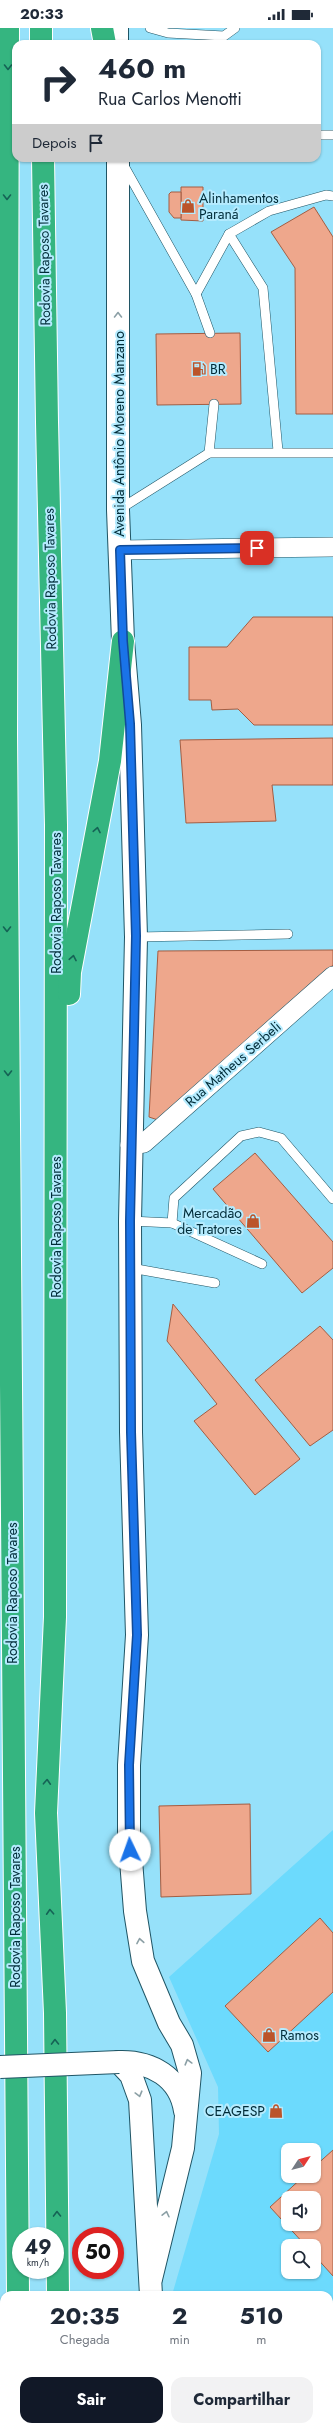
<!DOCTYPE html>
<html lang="pt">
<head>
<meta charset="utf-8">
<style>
  :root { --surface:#fff; --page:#f2f2f3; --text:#1f2937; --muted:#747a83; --accent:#111827 }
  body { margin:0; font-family:Jost,sans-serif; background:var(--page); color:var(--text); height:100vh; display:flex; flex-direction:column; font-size:15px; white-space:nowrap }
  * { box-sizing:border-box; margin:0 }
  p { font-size:13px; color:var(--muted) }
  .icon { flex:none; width:22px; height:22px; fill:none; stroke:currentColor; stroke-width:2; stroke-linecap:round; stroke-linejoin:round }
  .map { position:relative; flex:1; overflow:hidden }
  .drawer { position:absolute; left:0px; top:2263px; width:333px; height:140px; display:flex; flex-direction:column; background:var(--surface); border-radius:12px 12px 0 0; box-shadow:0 1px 3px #0004 }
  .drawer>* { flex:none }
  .top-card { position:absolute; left:12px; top:12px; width:309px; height:122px; border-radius:12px; box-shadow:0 1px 3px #0004; background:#fff; color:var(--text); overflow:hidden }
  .needle { width:26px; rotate:54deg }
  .tools { position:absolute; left:281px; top:2115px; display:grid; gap:8px }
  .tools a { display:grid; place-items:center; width:40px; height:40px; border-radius:8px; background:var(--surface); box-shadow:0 1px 3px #0004; font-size:20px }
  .speed { position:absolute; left:12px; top:2199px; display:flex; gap:8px; font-size:20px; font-weight:700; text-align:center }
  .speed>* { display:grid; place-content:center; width:52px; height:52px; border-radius:50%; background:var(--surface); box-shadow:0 1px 3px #0004; line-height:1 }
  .speed small { font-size:10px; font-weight:400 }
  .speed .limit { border:6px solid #d22; background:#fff; color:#111 }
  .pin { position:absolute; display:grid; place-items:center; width:34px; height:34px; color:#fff; margin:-17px; border-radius:8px; box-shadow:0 2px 6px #0006 }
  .me { position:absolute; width:44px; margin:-22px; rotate:357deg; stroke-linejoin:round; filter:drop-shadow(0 0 3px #0008) }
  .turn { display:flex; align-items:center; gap:14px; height:84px; padding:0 20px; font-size:18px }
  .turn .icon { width:52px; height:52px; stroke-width:2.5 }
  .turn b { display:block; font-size:28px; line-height:34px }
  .then { display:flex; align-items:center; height:38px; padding:0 20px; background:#0003; gap:8px; font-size:15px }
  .eta { display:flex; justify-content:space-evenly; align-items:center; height:68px; text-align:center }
  .eta b { font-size:24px; font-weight:700; line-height:28px }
  .button { display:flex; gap:8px; margin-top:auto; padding:8px 20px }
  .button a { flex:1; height:46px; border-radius:12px; background:var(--accent); color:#fff; font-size:16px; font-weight:700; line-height:46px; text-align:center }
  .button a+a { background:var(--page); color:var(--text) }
  .status { display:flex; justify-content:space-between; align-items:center; height:28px; padding:0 20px; background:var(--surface); direction:ltr }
  .status svg { height:11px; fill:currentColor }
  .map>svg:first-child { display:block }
</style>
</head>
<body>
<div class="status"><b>20:33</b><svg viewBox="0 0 49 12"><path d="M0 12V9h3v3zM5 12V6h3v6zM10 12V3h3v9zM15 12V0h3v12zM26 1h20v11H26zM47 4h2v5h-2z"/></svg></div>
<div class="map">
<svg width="333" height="2403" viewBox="0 0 333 2403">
  <rect width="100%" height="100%" fill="#96e1fa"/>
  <!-- built -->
  <path fill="#6cdafd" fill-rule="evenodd" d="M 333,1802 L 333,2403 L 170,2403 L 170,2399 L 329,2399 L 329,2267 L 172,2267 L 219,2106 L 218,2059 L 169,1949 ZM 288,2122 L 314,2122 L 314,2148 L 288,2148 ZM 288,2170 L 314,2170 L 314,2196 L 288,2196 ZM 288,2218 L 314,2218 L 314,2244 L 288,2244 Z"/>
  <!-- building -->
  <g fill="#eea78c" stroke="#a45d42" fill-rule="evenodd">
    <polygon points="181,159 203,159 203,193 181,192"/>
    <polygon points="171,164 181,164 181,190 174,190 169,184 169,166"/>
    <polygon points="314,179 333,209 333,386 296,386 295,240 271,204"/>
    <polygon points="240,305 241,376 157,377 156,306"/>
    <polygon points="253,589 333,589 333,697 254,697 238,681 212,682 211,672 189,672 189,619 227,619"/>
    <polygon points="333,710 333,757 272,757 276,793 186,795 180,712"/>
    <polygon points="333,922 333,937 158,1092 149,1089 158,923"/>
    <polygon points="255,1125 333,1214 333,1240 302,1265 213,1161"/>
    <polygon points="173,1276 300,1431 255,1467 194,1393 217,1376 167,1313"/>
    <polygon points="320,1298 333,1312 333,1402 310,1418 255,1352"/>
    <polygon points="250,1776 251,1866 161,1869 159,1778"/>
    <polygon points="320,1890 333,1905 333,1964 268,2024 225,1978"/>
    <path d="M 333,2122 L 333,2248 L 314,2227 L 314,2218 L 306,2218 L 270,2179 L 304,2148 L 314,2148 L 314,2139 ZM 288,2170 L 314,2170 L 314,2196 L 288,2196 Z"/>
  </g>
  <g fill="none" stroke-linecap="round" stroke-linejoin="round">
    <defs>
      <g id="lane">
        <polyline points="150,0 168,5 224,8 235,0"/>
        <polyline points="317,107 333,107"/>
        <polyline points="124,138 196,266 210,305"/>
        <polyline points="229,206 263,260 278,423"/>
        <polyline points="196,266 229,206 269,183 326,167 333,168"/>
        <polyline points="209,425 214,376"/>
        <polyline points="120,481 209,425 333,425"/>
        <polyline points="136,909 288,906"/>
        <polyline points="130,1193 172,1195 262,1236"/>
        <polyline points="172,1195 174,1170 241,1108 259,1104 281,1110 333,1171"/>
        <polyline points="131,1240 215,1255"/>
      </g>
      <g id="street">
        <polyline points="120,522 333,519"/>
        <polyline points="130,1117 144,1115 333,948"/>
      </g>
      <g id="secondary">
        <polyline points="117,0 117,16"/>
        <polyline points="118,130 118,482 123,613 130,697 136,909 130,1193 131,1404 137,1607 129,1737 129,1807 135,1883 143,1933 169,1995 182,2017 190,2045 183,2120 151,2251"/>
        <polyline points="119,2034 131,2047 140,2072 151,2267"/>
        <path d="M 119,2034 C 151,2033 180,2049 185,2083"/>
        <polyline points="152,2399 152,2403"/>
      </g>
      <g id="highway">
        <polyline points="8,0 6,706 18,2267"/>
        <polyline points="41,0 41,16"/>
        <polyline points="102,0 105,16"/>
        <polyline points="43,130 47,394 56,797 55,1589 46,1785 55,1985 58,2267"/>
        <polyline points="69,966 70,944 110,733 123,613"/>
        <polyline points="19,2399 19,2403"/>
        <polyline points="60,2399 60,2403"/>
      </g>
    </defs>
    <!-- lane casing -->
    <use href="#lane" stroke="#205565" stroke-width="10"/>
    <!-- street casing -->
    <use href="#street" stroke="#205565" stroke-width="20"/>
    <!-- secondary casing -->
    <use href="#secondary" stroke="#205565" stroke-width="24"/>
    <!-- highway casing -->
    <use href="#highway" stroke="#fff" stroke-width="24"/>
    <!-- lane -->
    <use href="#lane" stroke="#fff" stroke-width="9"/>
    <!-- street -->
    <use href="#street" stroke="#fff" stroke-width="19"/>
    <!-- secondary -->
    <use href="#secondary" stroke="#fff" stroke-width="22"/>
    <!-- highway -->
    <use href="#highway" stroke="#35b580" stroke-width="22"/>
    <defs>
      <polyline id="secondary-bridge" points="0,2039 119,2034"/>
    </defs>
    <!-- secondary-bridge casing -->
    <use href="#secondary-bridge" stroke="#205565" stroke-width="24" stroke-linecap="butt"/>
    <!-- secondary-bridge -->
    <use href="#secondary-bridge" stroke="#fff" stroke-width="22"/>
  </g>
  <!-- one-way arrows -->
  <defs><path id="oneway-chevron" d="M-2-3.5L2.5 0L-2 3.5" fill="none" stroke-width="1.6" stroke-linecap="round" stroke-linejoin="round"/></defs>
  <g stroke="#156355">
    <use href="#oneway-chevron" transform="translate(8 39) rotate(90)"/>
    <use href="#oneway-chevron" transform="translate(7 169) rotate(90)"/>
    <use href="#oneway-chevron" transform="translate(97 802) rotate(-79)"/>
    <use href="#oneway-chevron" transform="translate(7 901) rotate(90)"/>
    <use href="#oneway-chevron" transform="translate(73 930) rotate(-79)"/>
    <use href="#oneway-chevron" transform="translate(8 1045) rotate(90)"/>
    <use href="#oneway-chevron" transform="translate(47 1754) rotate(-87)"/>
    <use href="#oneway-chevron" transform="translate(50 1884) rotate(-93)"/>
    <use href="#oneway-chevron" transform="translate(55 2014) rotate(-91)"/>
    <use href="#oneway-chevron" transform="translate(57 2186) rotate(-91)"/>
  </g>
  <g stroke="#8ca0a6">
    <use href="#oneway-chevron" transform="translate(118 287) rotate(-90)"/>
    <use href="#oneway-chevron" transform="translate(140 1913) rotate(-100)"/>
    <use href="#oneway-chevron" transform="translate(188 2034) rotate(-105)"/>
    <use href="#oneway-chevron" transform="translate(139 2066) rotate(75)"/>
    <use href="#oneway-chevron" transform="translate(166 2186) rotate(-77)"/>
  </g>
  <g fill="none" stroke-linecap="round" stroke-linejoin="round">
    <defs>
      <polyline id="route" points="130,1822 129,1737 137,1607 131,1404 130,1193 136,908 130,696 123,613 120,522 257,520"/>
    </defs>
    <!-- route casing -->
    <use href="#route" stroke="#114b97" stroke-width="10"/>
    <!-- route -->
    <use href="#route" stroke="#1a73e8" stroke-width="7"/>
  </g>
  <!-- icons -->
  <defs>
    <symbol id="shop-bare" viewBox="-9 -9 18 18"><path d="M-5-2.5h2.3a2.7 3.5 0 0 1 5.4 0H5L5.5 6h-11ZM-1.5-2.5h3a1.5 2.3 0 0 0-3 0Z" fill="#bb542a" stroke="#b5ebfe" stroke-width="2.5" paint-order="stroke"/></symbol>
    <symbol id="fuel-bare" viewBox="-9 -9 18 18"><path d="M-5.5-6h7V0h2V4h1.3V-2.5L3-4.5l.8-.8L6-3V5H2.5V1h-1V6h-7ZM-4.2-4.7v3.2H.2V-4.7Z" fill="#bb542a" stroke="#b5ebfe" stroke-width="2.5" paint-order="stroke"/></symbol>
  </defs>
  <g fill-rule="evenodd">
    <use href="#shop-bare" x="178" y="168" width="20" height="20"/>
    <use href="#fuel-bare" x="189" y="331" width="20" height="20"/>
    <use href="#shop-bare" x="243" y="1183" width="20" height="20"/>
    <use href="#shop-bare" x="259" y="1997" width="20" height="20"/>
    <use href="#shop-bare" x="266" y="2073" width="20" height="20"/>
  </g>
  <g text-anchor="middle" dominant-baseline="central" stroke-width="4" stroke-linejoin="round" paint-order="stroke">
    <!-- poi labels -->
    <g font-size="14" fill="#002c39" stroke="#b5ebfe" text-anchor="start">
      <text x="199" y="170">Alinhamentos<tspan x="199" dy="16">Paraná</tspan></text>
      <text x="210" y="341">BR</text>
      <text x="242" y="1185" text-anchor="end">Mercadão<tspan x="242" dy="16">de Tratores</tspan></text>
      <text x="280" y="2007">Ramos</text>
      <text x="265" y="2083" text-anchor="end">CEAGESP</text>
    </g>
    <!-- street labels -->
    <g font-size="14" fill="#002c39" stroke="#b5ebfe">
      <text transform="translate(44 227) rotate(-91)">Rodovia Raposo Tavares</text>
      <text transform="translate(119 406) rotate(-90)">Avenida Antônio Moreno Manzano</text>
      <text transform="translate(50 551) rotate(-91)">Rodovia Raposo Tavares</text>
      <text transform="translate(56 875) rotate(-90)">Rodovia Raposo Tavares</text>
      <text transform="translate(233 1036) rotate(-41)">Rua Matheus Serbeli</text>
      <text transform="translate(56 1199) rotate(-90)">Rodovia Raposo Tavares</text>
      <text transform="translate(12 1565) rotate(-90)">Rodovia Raposo Tavares</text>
      <text transform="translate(15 1889) rotate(-90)">Rodovia Raposo Tavares</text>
    </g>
  </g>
</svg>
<div class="tools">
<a><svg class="needle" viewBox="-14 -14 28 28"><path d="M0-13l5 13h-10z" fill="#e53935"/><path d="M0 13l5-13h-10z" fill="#747a83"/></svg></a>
<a><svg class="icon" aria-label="sound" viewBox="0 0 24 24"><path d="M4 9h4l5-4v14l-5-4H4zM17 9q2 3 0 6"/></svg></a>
<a><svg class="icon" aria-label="search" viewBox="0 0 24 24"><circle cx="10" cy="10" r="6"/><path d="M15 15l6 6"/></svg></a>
</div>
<div class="speed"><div>49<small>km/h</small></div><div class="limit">50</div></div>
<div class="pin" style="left:257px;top:520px;background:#d93025"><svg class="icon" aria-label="arrive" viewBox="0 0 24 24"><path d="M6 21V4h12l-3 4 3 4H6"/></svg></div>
<svg class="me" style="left:130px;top:1822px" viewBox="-20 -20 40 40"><circle r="19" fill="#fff"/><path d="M0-13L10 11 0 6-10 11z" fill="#1a73e8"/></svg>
<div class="top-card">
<div class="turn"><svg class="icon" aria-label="right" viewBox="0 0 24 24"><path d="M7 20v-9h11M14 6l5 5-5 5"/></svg><div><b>460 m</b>Rua Carlos Menotti</div></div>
<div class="then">Depois<svg class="icon" aria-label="arrive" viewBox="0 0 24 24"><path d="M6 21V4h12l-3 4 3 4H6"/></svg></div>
</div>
<section class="drawer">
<div class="eta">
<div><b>20:35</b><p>Chegada</p></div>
<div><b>2</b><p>min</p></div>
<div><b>510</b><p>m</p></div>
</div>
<div class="button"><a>Sair</a><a>Compartilhar</a></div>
</section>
</div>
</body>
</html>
